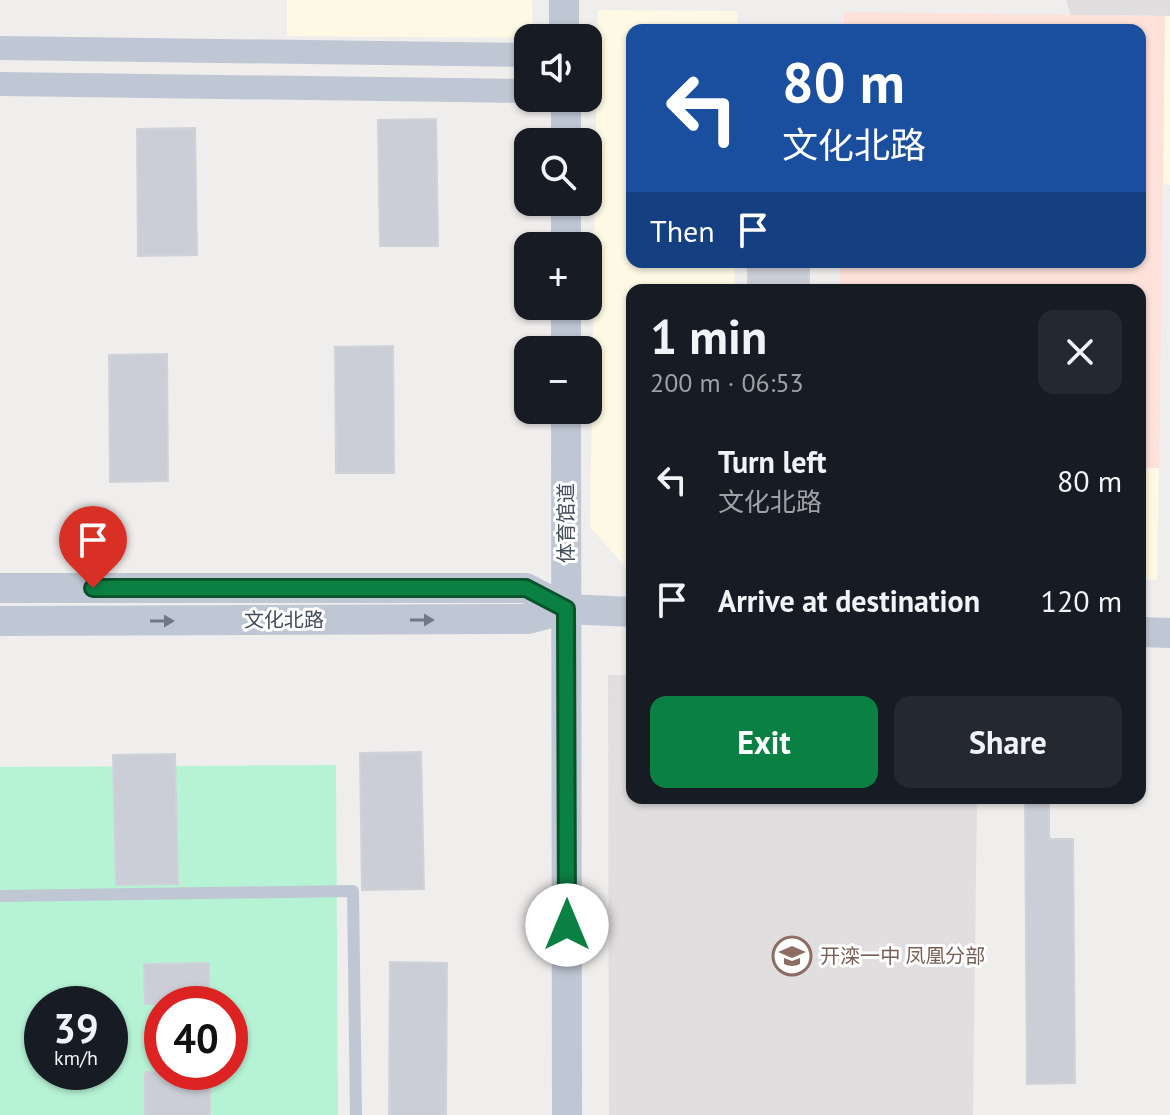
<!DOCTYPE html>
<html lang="en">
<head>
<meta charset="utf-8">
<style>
  :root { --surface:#171b24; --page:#242831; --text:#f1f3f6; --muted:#9ea1a6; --accent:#0b8043 }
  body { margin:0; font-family:"PT Sans","Noto Sans SC",sans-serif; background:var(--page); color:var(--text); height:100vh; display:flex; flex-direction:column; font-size:30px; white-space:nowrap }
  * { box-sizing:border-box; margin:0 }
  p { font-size:26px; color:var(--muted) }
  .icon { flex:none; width:44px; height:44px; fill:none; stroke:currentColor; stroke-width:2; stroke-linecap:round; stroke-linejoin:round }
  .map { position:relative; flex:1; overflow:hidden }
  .sheet { position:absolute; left:626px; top:284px; width:520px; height:520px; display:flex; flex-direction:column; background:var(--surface); border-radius:16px; box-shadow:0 2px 6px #0004 }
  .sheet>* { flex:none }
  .top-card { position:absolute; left:626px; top:24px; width:520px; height:244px; border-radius:16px; box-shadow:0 2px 6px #0004; background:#1a4fa0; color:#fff; overflow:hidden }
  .fabs { position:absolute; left:514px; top:24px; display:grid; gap:16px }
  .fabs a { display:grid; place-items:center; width:88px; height:88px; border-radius:16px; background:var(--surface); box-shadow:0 2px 6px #0004; font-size:40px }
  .speed { position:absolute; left:24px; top:986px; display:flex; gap:16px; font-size:40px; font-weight:700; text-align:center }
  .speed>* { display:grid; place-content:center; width:104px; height:104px; border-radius:50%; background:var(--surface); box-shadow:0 2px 6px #0004; line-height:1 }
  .speed small { font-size:20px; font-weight:400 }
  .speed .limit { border:12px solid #d22; background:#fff; color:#111 }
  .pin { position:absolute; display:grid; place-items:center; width:68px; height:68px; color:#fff; margin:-82px -34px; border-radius:50% 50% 50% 0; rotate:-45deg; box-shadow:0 0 8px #0007 }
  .pin .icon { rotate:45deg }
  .me { position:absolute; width:88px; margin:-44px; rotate:0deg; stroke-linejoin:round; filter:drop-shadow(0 0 6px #0008) }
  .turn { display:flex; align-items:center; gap:28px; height:168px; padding:0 24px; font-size:36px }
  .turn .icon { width:104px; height:104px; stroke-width:2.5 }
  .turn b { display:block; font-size:56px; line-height:68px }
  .then { display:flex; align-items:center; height:76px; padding:0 24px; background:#0003; gap:16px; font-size:30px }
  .round { display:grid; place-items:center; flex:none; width:84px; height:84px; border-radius:16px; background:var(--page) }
  .head { display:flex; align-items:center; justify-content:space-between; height:136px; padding:0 24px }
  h1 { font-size:48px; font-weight:700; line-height:60px }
  .cta { display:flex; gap:16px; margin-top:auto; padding:16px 24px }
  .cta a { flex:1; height:92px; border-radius:16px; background:var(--accent); color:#fff; font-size:32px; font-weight:700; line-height:92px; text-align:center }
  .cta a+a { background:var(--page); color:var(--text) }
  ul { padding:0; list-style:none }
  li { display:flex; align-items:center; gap:24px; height:120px; padding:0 24px }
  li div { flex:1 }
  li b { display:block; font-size:30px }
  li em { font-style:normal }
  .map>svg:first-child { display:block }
</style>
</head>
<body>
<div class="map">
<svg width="1170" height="1115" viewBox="0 0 1170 1115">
  <rect width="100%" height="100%" fill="#f0eded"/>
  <!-- commercial -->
  <g fill="#fdf9e4">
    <polygon points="287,0 532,0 533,38 287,36"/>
    <polygon points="598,10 737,11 737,30 632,30 632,262 734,262 735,286 840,288 632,290 632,569 627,569 590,527"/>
    <polygon points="1165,16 1170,16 1170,185 1163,184"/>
    <polygon points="1140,468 1159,468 1157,580 1140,580"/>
  </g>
  <!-- education -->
  <g fill="#e1dedf">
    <polygon points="1066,0 1170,0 1170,16 1071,15"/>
    <polygon points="608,675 632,675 632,798 977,798 973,1115 609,1115"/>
  </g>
  <!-- medical -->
  <polygon fill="#fde1da" points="844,12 1165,16 1159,468 1140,468 1140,290 840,290 840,262 1140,262 1140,30 844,30"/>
  <!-- green -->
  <path fill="#b6f3d5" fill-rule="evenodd" d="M 336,765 L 338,1115 L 0,1115 L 0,767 ZM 42,1004 L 110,1004 L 110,1072 L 42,1072 ZM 162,1004 L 230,1004 L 230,1072 L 162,1072 Z"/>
  <!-- building -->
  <g fill="#cbced6" stroke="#d0d2da" stroke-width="2">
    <polygon points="436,119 438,246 380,246 378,120"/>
    <polygon points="195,128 197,255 138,256 137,129"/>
    <rect x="748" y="262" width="61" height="21"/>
    <polygon points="393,346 394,473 336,473 335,347"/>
    <polygon points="167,354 168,481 110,482 109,355"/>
    <polygon points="421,752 424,889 362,890 360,753"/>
    <polygon points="175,754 178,884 116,885 113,755"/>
    <polygon points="1025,798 1049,798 1049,839 1073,839 1075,1083 1027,1084"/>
    <polygon points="390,962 447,963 446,1115 389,1115"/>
    <polygon points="209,963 209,1004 145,1004 144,964"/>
    <rect x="145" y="1072" width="65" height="43"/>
  </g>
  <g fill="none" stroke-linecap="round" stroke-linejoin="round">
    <!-- service -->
    <polyline stroke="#bfc7d4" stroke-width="12" points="0,896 353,891 356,1115"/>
    <!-- minor -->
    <g stroke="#bfc7d4" stroke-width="24">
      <polyline points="0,48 528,55"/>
      <polyline points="0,84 528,91"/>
    </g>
    <!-- tertiary -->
    <g stroke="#bfc7d4" stroke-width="30">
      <polyline points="564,38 564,0"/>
      <polyline points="566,98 566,142"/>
      <polyline points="566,202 566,246"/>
      <polyline points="566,306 566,350"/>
      <polyline points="566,410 567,1115"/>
      <polyline points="0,588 526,588 566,609"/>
      <polyline points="0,621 528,619 566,609 632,612"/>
      <polyline points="1140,632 1170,633"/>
    </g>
  </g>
  <!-- one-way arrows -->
  <defs><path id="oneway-solid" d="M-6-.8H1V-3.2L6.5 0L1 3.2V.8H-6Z" transform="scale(2)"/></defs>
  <g fill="#6f7886">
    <use href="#oneway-solid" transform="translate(422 620)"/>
    <use href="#oneway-solid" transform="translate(162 621)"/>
  </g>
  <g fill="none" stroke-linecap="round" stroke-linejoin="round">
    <defs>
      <polyline id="route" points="93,588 526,588 566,609 567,925"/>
    </defs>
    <!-- route casing -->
    <use href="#route" stroke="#07532c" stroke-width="20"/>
    <!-- route -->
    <use href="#route" stroke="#0b8043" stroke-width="14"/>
  </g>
  <!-- icons -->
  <defs>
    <symbol id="school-ring" viewBox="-11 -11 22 22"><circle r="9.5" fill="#fff" stroke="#8d6e63" stroke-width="1.5"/><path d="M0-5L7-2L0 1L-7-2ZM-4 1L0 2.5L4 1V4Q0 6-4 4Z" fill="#8d6e63"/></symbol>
  </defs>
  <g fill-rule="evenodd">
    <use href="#school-ring" x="770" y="934" width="44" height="44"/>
  </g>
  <g text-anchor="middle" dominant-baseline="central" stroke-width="6" stroke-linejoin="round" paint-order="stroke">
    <!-- street labels -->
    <g font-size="20" fill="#444e5c" stroke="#fff">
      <text transform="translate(566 523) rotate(-90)">体育馆道</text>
      <text x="284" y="620">文化北路</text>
    </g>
    <!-- education labels -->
    <g font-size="20" fill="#785e54" stroke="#fff" text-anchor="start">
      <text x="820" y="956">开滦一中 凤凰分部</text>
    </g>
  </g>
</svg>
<div class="fabs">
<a><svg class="icon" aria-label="sound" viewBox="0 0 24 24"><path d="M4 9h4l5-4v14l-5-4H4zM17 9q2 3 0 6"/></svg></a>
<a><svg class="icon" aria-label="search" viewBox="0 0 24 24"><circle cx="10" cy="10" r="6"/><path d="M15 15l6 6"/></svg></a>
<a>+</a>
<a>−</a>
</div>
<div class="speed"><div>39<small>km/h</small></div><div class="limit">40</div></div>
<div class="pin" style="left:93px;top:588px;background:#d93025"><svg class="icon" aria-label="arrive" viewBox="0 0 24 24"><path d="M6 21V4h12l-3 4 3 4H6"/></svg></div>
<svg class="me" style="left:567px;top:925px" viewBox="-20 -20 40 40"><circle r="19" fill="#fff"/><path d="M0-13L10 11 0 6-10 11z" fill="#0b8043"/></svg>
<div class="top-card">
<div class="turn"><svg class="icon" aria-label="left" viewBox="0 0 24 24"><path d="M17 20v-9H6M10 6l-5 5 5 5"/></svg><div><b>80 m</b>文化北路</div></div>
<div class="then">Then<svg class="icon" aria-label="arrive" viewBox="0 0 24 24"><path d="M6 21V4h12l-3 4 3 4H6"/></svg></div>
</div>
<section class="sheet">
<div class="head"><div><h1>1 min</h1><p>200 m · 06:53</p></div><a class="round"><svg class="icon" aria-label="close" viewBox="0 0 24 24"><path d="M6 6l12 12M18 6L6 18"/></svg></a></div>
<ul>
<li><svg class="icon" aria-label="left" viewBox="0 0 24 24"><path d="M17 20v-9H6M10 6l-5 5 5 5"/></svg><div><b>Turn left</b><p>文化北路</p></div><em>80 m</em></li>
<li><svg class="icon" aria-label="arrive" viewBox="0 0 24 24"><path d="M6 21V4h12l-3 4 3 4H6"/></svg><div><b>Arrive at destination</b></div><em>120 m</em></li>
</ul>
<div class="cta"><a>Exit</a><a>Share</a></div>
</section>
</div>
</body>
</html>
